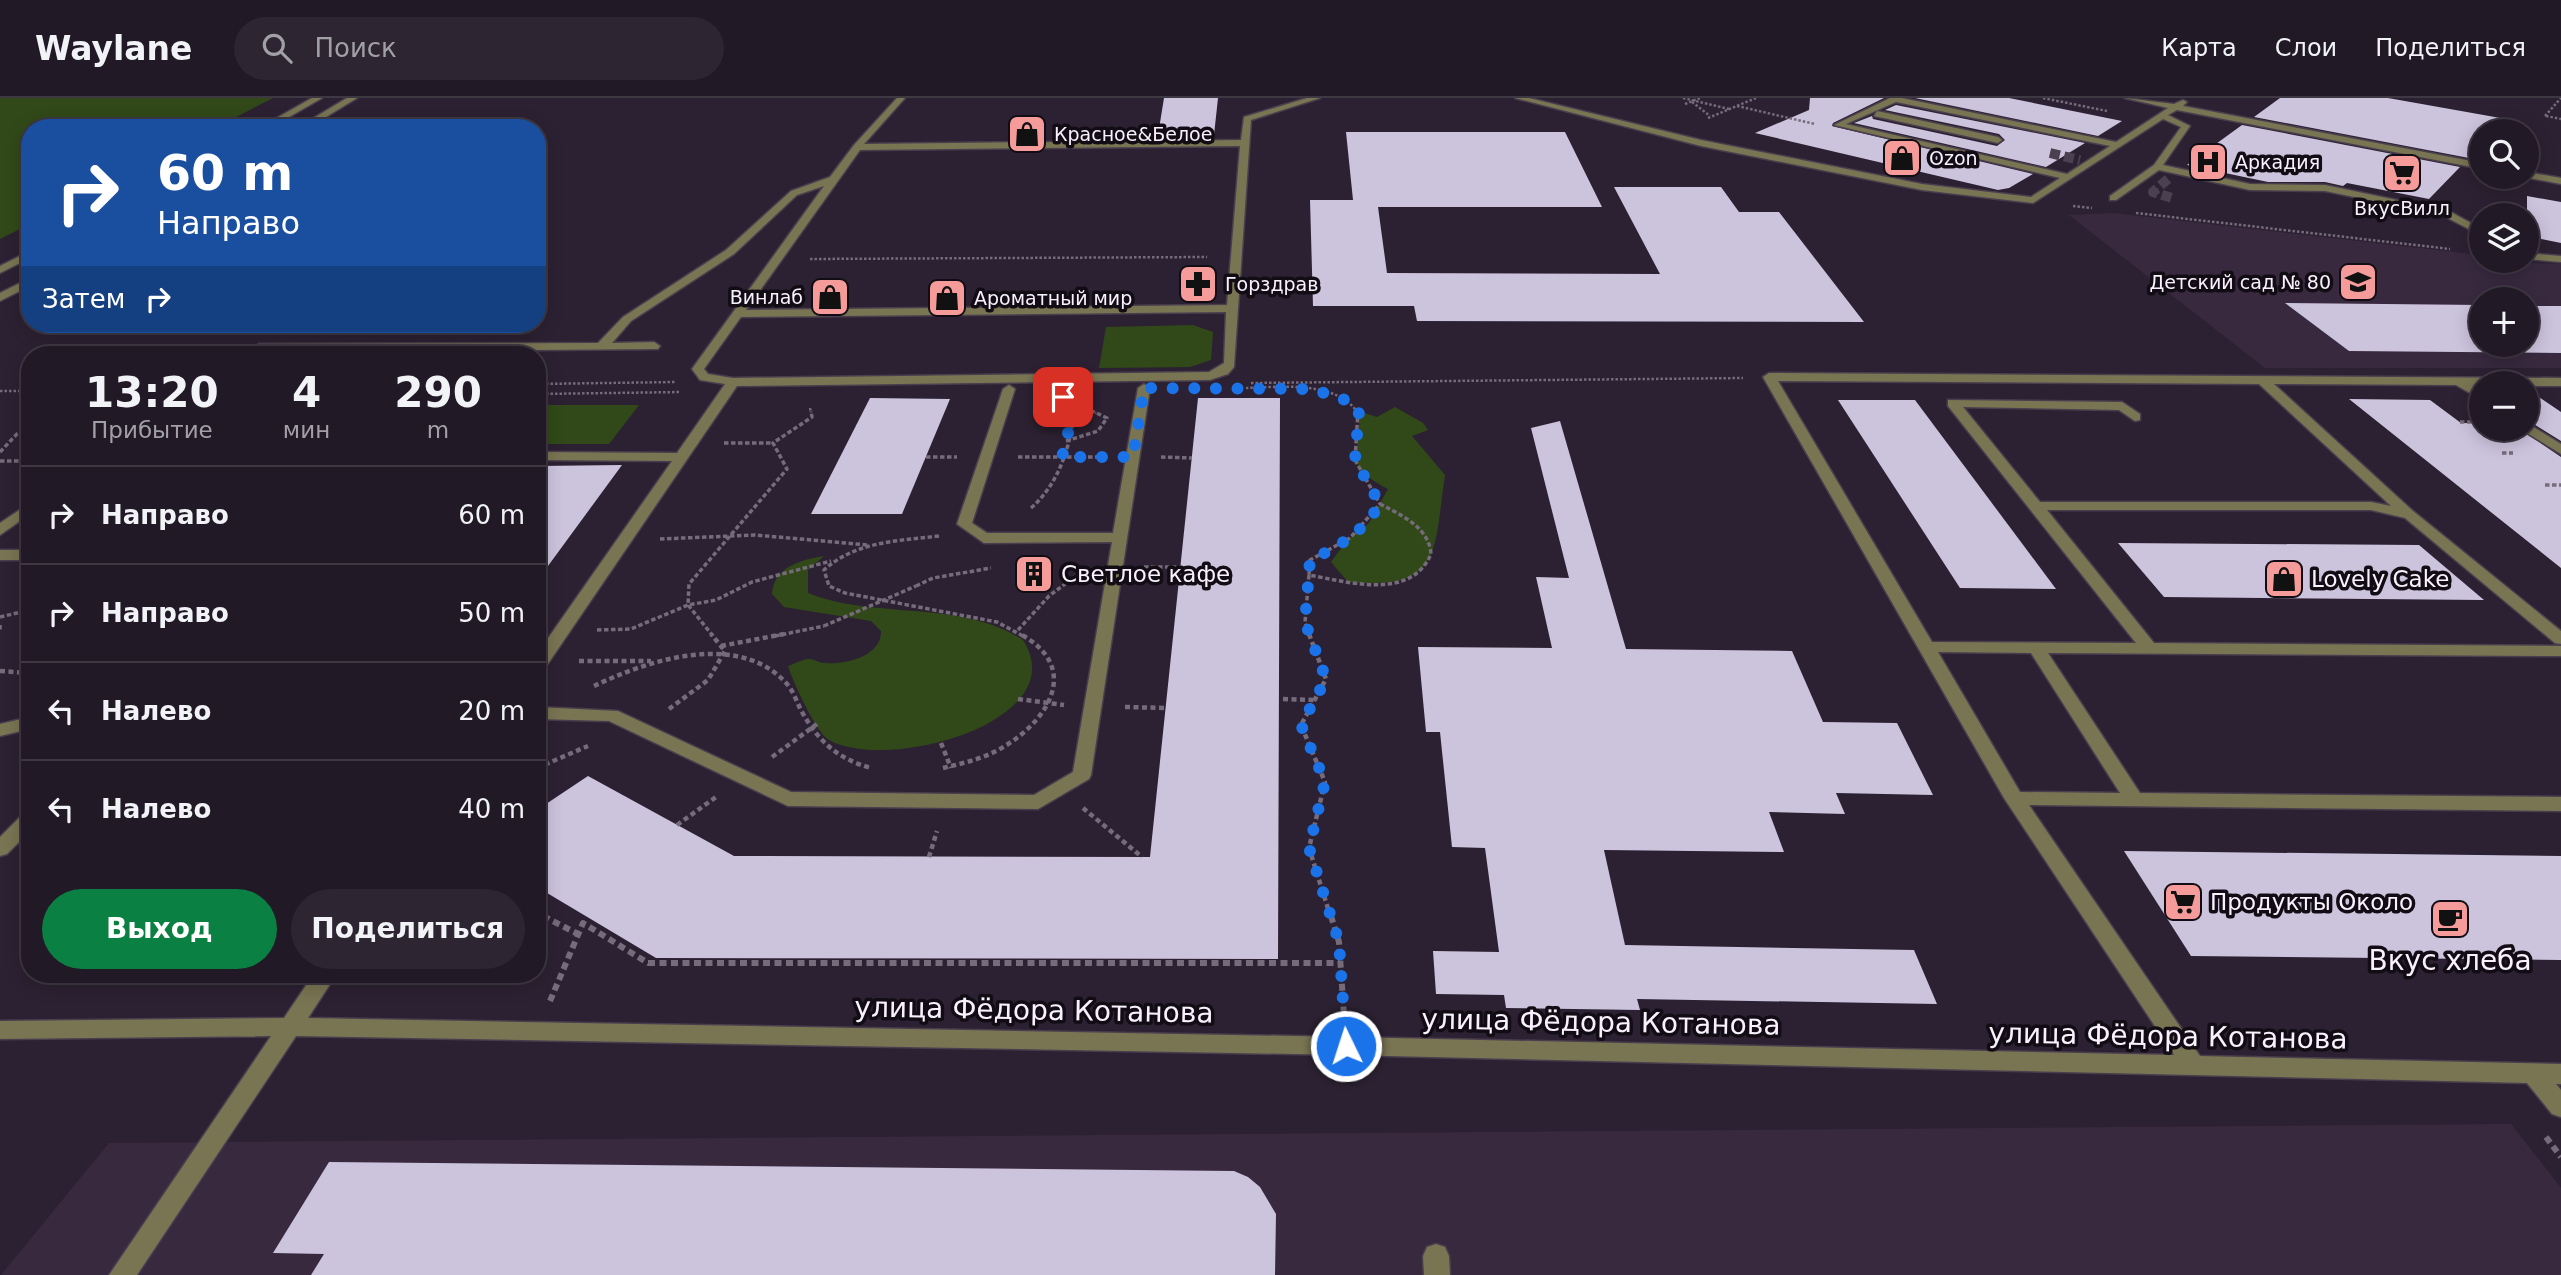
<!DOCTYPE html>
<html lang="ru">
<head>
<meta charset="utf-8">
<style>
  :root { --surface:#211926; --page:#2d2632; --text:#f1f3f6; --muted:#a2a0a7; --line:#3e3843; --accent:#0b8043 }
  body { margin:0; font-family:"DejaVu Sans",sans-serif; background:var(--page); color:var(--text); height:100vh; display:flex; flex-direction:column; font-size:26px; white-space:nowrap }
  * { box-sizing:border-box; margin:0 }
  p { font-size:23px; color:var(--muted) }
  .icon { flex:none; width:38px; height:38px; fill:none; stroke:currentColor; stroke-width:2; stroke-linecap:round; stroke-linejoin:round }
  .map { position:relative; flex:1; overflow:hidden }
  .drawer { position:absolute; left:21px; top:248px; width:525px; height:637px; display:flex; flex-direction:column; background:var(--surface); border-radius:28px; box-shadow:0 4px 18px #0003,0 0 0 2px var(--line) }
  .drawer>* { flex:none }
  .guide { position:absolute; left:21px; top:21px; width:525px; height:214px; border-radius:28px; box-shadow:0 4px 18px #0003,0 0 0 2px var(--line); background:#1a4fa0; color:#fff; overflow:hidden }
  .fabs { position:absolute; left:2469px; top:21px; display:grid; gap:14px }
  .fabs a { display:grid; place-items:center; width:70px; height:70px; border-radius:50%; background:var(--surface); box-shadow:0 4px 18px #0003,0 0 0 2px var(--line); font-size:35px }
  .pin { position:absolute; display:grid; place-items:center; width:60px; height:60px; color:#fff; margin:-30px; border-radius:14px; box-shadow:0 4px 10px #0006 }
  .me { position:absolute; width:77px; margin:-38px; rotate:356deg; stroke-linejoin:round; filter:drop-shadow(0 0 5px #0008) }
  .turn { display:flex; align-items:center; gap:24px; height:147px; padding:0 21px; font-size:32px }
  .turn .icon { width:91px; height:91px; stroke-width:2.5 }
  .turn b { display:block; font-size:49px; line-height:60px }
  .then { display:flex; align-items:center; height:66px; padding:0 21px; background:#0003; gap:14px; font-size:26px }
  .eta { display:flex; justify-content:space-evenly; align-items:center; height:119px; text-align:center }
  .eta b { font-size:42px; font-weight:700; line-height:49px }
  .primary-button { display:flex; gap:14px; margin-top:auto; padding:14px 21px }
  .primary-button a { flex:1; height:80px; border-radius:42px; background:var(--accent); color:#fff; font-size:28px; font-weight:700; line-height:80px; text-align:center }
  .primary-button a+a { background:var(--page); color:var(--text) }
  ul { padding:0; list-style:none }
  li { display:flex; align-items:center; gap:21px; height:98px; padding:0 21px; border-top:2px solid var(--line) }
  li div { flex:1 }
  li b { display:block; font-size:26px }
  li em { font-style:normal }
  header { display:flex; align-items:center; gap:42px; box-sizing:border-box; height:98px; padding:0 35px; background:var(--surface); border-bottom:2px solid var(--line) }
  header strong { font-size:33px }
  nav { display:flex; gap:38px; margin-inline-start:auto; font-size:24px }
  .search { width:490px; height:63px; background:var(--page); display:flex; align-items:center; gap:18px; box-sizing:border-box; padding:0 24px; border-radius:38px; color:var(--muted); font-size:26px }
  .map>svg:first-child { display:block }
</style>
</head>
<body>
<header>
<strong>Waylane</strong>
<div class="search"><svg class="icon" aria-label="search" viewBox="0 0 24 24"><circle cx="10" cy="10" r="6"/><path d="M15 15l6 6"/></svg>Поиск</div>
<nav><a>Карта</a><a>Слои</a><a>Поделиться</a></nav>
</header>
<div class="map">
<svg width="2561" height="1177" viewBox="0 0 2561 1177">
  <rect width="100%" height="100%" fill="#2c2132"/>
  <!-- built -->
  <g fill="#38293f" fill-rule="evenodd">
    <path d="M 2113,115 L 2481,157 L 2482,163 L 2561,166 L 2561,270 L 2265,270 L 2069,117 ZM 2482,201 L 2527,201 L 2527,247 L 2482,247 Z"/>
    <polygon points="2511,1026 2561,1090 2561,1177 1,1177 109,1045"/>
  </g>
  <!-- green -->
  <g fill="#314918">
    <polygon points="0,0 273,0 215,30 30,30 30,126 0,141"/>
    <polygon points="1193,227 1213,234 1211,262 1190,269 1099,270 1106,229"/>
    <polygon points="537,307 639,307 609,346 537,346"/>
    <path d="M 1395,309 L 1423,325 L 1428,332 L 1412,338 L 1445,377 C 1433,456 1443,492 1348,484 L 1331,464 L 1348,441 L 1369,425 L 1388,391 C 1336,363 1365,359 1358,313 L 1377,319 Z"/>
    <path d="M 824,458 L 808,472 L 808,495 C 875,522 960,501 1023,542 C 1075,623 889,675 829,642 C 817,636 792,582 788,568 C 794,566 803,561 809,561 C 814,561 819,565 825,565 C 845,567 882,558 881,533 L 871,523 L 784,509 L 772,496 C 774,469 800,462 824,458 Z"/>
  </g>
  <!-- building -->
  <g fill="#ccc4dd">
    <polygon points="1164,0 1218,0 1214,37 1158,37"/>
    <polygon points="1810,0 1884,0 1833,25 1832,28 2033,76 2009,90 1998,92 1755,35 1809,12"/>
    <polygon points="1915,0 2009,0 2122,23 2098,38"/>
    <polygon points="2280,0 2388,0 2506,21 2494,33 2482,33 2482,46 2469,60 2254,19"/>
    <polygon points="1896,7 2085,45 2046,69 1854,25 1872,18 1873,21 1997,48 2005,42 1999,36 1885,12"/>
    <polygon points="2242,27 2460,69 2429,101 2347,85 2343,88 2325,84 2268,84 2187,67"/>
    <polygon points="1346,34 1565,34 1602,109 1378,109 1387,175 1660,176 1614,89 1721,89 1739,114 1779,114 1864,224 1417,223 1414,208 1313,208 1310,102 1353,102"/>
    <polygon points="2527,98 2561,104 2561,145 2527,138"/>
    <polygon points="2285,205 2482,207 2482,247 2527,247 2527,208 2561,208 2561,255 2349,253"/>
    <polygon points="2527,291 2561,314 2561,343 2527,322"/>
    <polygon points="870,300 950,301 902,416 811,416"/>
    <polygon points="1198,300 1280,300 1278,861 656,860 537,789 537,712 588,678 734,758 1150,759"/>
    <polygon points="2349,301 2430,302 2461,325 2482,325 2482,331 2520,331 2561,359 2561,470"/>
    <polygon points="1838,302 1915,302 2056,491 1960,490"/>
    <polygon points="1560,323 1626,551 1792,553 1823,624 1897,625 1933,697 1836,695 1845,716 1769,714 1784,754 1604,752 1625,847 1914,852 1937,906 1637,901 1640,912 1506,910 1504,897 1436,896 1433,853 1499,854 1485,750 1452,749 1440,634 1426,634 1418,549 1552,550 1536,479 1569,480 1531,330"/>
    <polygon points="622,367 537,483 537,368"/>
    <polygon points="2118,445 2419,447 2484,502 2164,499"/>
    <polygon points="2124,753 2561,758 2561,862 2191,858"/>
    <polygon points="329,1064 1234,1073 1248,1079 1260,1089 1276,1116 1275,1177 311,1177 324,1156 273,1155"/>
  </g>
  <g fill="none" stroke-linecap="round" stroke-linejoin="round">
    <!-- minor-tunnel -->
    <g stroke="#4b4050" stroke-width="10" stroke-dasharray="10 4.5" stroke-linecap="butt">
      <polyline points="2050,55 2080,62"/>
      <polyline points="2168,81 2153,94 2175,101"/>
    </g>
    <defs>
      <g id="minor">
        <polygon points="312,0 322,0 270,30 259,30"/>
        <polygon points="347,0 357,0 308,30 297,30"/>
        <path d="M 897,0 L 905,0 L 864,46 L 1241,42 L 1244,19 L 1307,0 L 1320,0 L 1251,22 L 1234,269 L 1228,276 L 1210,282 L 737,288 L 543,573 L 537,574 L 537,556 L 672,363 L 537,362 L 537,354 L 677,355 L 725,286 L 700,282 L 692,271 L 824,88 L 797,97 L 734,156 L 631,223 L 612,245 L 654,244 L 660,248 L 658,251 L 259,254 L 253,250 L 259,246 L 598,245 L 623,219 L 726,152 L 791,93 L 830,79 L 854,47 ZM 1240,48 L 1227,207 L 746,212 L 860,52 ZM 1226,214 L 1224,265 L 1209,274 L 733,280 L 708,276 L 704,271 L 741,219 Z"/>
        <path d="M 1515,0 L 1529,0 L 1701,42 L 1922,86 L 2031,99 L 2060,80 L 1834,27 L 1890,0 L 1902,0 L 2116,44 L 2168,10 L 2125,0 L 2174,6 L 2183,2 L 2187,4 L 2183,8 L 2482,65 L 2482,71 L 2177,12 L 2168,17 L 2190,28 L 2163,67 L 2250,86 L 2325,87 L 2449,113 L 2482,131 L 2482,138 L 2442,117 L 2325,93 L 2250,92 L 2159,72 L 2116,102 L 2110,102 L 2110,98 L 2154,67 L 2181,29 L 2163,21 L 2033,105 L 1922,92 L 1701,48 ZM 1896,4 L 2110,48 L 2067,76 L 1846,26 Z"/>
        <polygon points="1877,13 1998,39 2002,42 1998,45 1874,18"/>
        <polygon points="2527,74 2561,80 2561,86 2524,79 2527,79"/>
        <polygon points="2476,150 2482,150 2482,156 2472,155 2471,153"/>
        <polygon points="30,153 30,160 0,175 0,168"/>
        <polygon points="2527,155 2561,158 2561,164 2527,161"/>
        <polygon points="30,180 30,188 0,203 0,195"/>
        <path d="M 1769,275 L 2561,280 L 2561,288 L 2527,288 L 2527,285 L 2474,287 L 2482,292 L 2482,302 L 2456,287 L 2274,286 L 2413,413 L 2561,533 L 2561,546 L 2555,545 L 2405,420 L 2371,412 L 2047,412 L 2154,545 L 2561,548 L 2561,558 L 2048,555 L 2140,695 L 2561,699 L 2561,713 L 2029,707 L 2200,958 L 2561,966 L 2561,986 L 2556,986 L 2561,992 L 2561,1019 L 2552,1016 L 2527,985 L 1346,957 L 296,938 L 137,1177 L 109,1177 L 271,938 L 0,941 L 0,923 L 284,920 L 313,877 L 336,877 L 308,920 L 1346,939 L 2174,957 L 2004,700 L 1763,279 ZM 1778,283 L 2259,286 L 2391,408 L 2371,404 L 2040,404 L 1963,309 L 2119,312 L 2135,323 L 2140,322 L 2140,316 L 2122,304 L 1948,302 L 1948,308 L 2136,545 L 1932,544 ZM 1938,554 L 2031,555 L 2120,695 L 2020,694 Z"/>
        <polygon points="1144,286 1150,290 1091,677 1089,681 1038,711 788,708 609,623 537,621 537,609 618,613 791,694 1034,697 1073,674 1112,444 984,445 957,426 1003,291 1009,287 1015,291 972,425 987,435 1113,435 1138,290"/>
        <polygon points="2527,325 2561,346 2561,356 2522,332 2527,331"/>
        <polygon points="30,405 30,416 0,437 0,425"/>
        <rect x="0" y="452" width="30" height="10"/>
        <polygon points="30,619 30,631 0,638 0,626"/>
        <polygon points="30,714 30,733 7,756 0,758 0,739 23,716"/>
        <polygon points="1436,1146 1445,1149 1449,1158 1450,1177 1424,1177 1423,1158 1427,1149"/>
      </g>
    </defs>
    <!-- minor casing -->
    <use href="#minor" stroke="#493e4e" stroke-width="3"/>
    <!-- path-far3 -->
    <g stroke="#756b7a" stroke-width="2.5" stroke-dasharray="2.5 2" stroke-linecap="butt">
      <polyline points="1683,0 1729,11"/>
      <polyline points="2043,0 2107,13"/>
      <polyline points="1692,4 1710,18"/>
      <polyline points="1685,6 1700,0"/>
      <polyline points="1737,8 1815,26"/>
      <polyline points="2545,18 2561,0"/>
      <polyline points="2546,18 2561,21"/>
      <polyline points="1708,20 1756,0"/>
      <polyline points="2073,108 2092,110"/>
      <polyline points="2136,115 2450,151"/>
      <polyline points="810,161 1207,159"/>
      <polyline points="1251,285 1743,280"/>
      <polyline points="537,286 676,284"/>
      <path d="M 1246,290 C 1280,289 1336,282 1358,315"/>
      <polyline points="0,293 30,293"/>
      <polyline points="537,296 681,294"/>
      <polyline points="1083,309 1096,315"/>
      <polyline points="810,310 811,315"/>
      <polyline points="1073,315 1074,307"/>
    </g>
    <!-- path-far2 -->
    <g stroke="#756b7a" stroke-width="3.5" stroke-dasharray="4.5 2.5" stroke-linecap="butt">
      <polyline points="1358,313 1355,362 1380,406"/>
      <polyline points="2460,324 2474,324"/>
      <polyline points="1066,343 1098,333 1107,320 1092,313"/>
      <polyline points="724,345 773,345"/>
      <polyline points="0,354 17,336 30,331"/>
      <polyline points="2502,355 2513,355"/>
      <polyline points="926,359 957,359"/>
      <polyline points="1018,359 1104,359"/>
      <polyline points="1161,359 1192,360"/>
      <polyline points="0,363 30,363"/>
      <polyline points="2545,387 2561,387"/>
      <path d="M 1380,406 C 1401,417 1429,429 1431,456 C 1411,503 1348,484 1309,477 L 1310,462 L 1350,440 Z"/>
      <path d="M 1031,410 C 1058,387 1071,348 1074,313"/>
      <path d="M 939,438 C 898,443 856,443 824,472 L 829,488 L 845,495 L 997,524 L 1023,538"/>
      <polyline points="660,441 755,437 868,447"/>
      <polyline points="1144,469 1181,469"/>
      <polyline points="1309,477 1305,524 1310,538"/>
      <polyline points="916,488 933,480 991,470"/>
      <polyline points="0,519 30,512"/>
      <polyline points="0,527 0,533"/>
      <polyline points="597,532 631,531 688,507 716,502 752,484 831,463"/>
      <polyline points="1018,532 1049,498 1085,471"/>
      <polyline points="713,538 688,507 689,486 787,371 773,345 812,319 811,313"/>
      <polyline points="775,538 824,528"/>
    </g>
    <!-- path-far1 -->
    <g stroke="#756b7a" stroke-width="4.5" stroke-dasharray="5 3.5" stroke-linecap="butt">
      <polyline points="1309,536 1326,581 1301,627 1325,684 1309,750 1331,820"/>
      <polyline points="721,548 784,536"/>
      <polyline points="579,563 651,563"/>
      <polyline points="0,573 30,575"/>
      <path d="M 594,588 C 648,562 739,532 787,586 C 794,594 797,605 802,614 C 819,644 838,661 871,670"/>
      <polyline points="1018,601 1064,607"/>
      <polyline points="1283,601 1315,602"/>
      <polyline points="1125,609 1166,610"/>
      <polyline points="669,611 708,582 725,553 711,536"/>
      <polyline points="941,645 951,670"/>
      <polyline points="772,659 817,626"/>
      <polyline points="537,670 588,648"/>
      <path d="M 943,670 C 964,665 986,660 1005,648 C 1051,620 1080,568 1020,536"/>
      <polyline points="1083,710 1142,759"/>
      <polyline points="677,727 716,699"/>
      <polyline points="929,759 937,733"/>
      <polyline points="537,815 547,820"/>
    </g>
    <!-- path -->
    <g stroke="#756b7a" stroke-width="6" stroke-dasharray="7 4.5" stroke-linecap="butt">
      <polyline points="543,818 578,836"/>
      <polyline points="1331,818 1339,844 1344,917"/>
      <polyline points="550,903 583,825 648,865 1340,865"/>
      <polyline points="2546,1039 2561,1059"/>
    </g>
    <!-- minor -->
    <use href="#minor" fill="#797452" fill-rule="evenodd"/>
    <!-- path-bridge -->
    <polyline stroke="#756b7a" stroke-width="3.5" stroke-dasharray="4.5 2.5" stroke-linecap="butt" points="824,528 916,488"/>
  </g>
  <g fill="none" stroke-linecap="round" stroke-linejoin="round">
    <!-- route -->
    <path stroke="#1a73e8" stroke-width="12" stroke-dasharray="0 21.6" d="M 1063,299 L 1075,307 L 1062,359 L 1133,359 L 1144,290 L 1312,291 L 1348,303 L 1359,313 L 1355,362 L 1380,406 C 1363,434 1339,449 1310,462 L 1305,524 L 1326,581 L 1301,627 L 1325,684 L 1309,750 L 1339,844 L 1346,948"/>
  </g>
  <!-- icons -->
  <defs>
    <symbol id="shop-square" viewBox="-11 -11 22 22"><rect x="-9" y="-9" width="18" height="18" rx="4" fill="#f59b99" stroke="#120d14"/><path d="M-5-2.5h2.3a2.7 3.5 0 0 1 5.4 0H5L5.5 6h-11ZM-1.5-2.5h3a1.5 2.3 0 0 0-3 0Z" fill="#111"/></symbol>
    <symbol id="hospital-square" viewBox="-11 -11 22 22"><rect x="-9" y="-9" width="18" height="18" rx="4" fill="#f59b99" stroke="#120d14"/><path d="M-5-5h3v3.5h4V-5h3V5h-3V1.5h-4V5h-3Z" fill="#111"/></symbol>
    <symbol id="supermarket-square" viewBox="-11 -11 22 22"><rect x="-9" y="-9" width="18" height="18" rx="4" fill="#f59b99" stroke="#120d14"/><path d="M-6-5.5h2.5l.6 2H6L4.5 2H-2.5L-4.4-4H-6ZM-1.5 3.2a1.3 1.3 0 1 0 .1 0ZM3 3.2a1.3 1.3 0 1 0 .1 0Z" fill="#111"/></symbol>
    <symbol id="school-square" viewBox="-11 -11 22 22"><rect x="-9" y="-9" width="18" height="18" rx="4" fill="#f59b99" stroke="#120d14"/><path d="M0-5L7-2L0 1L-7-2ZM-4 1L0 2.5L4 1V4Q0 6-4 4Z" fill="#111"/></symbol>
    <symbol id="pharmacy-square" viewBox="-11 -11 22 22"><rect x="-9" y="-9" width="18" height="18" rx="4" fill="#f59b99" stroke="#120d14"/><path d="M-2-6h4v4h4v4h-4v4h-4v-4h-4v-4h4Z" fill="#111"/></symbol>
    <symbol id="building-square" viewBox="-11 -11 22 22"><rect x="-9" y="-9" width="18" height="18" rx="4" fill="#f59b99" stroke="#120d14"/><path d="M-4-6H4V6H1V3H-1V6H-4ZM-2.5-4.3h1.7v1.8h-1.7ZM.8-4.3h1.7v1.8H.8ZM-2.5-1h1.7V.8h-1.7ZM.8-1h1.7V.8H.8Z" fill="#111"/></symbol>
    <symbol id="cafe-square" viewBox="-11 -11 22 22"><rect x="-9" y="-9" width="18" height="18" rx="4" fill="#f59b99" stroke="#120d14"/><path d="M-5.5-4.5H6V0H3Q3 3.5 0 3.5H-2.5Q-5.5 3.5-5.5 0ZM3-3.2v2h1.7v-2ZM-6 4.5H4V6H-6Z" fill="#111"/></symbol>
  </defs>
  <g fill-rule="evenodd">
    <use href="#shop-square" x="1005" y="14" width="44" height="44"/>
    <use href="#shop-square" x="1880" y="38" width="44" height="44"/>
    <use href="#hospital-square" x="2186" y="42" width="44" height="44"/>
    <use href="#supermarket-square" x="2380" y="53" width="44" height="44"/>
    <use href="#school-square" x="2336" y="162" width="44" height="44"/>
    <use href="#pharmacy-square" x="1176" y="164" width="44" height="44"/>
    <use href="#shop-square" x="808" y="177" width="44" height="44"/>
    <use href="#shop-square" x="925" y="178" width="44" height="44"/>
    <use href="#building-square" x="1012" y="454" width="44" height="44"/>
    <use href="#shop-square" x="2262" y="459" width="44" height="44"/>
    <use href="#supermarket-square" x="2161" y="782" width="44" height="44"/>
    <use href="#cafe-square" x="2428" y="799" width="44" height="44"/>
  </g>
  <g text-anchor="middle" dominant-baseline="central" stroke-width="7" stroke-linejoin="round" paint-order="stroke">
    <!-- far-poi labels -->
    <g font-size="19" fill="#f9f1fd" stroke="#120d14" text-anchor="start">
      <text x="1054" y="36">Красное&amp;Белое</text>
      <text x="1929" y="60">Ozon</text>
      <text x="2235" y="64">Аркадия</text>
      <text x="2402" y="110" text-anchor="middle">ВкусВилл</text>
      <text x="2331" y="184" text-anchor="end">Детский сад № 80</text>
      <text x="1225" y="186">Горздрав</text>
      <text x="803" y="199" text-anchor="end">Винлаб</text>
      <text x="974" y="200">Ароматный мир</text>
    </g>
    <!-- poi labels -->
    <g font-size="23" fill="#f9f1fd" stroke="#120d14" text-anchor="start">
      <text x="1061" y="476">Светлое кафе</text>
      <text x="2311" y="481">Lovely Cake</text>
      <text x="2210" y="804">Продукты Около</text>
    </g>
    <!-- near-poi labels -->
    <g font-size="28" fill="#f9f1fd" stroke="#120d14">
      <text x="2450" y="862">Вкус хлеба</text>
    </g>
    <!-- near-street labels -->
    <g font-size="28" fill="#f9f1fd" stroke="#120d14">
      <text transform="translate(1034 912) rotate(1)">улица Фёдора Котанова</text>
      <text transform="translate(1601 924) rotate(1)">улица Фёдора Котанова</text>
      <text transform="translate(2168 938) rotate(1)">улица Фёдора Котанова</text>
    </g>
  </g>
</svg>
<div class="fabs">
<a><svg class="icon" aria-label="search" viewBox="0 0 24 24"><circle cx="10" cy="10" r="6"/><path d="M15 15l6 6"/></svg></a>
<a><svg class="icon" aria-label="layers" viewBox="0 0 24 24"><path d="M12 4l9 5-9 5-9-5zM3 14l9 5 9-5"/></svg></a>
<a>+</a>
<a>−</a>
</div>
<div class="pin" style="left:1063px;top:299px;background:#d93025"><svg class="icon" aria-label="arrive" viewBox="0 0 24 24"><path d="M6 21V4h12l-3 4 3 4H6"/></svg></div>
<svg class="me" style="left:1346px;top:948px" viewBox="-20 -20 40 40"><circle r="17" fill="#1a73e8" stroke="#fff" stroke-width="3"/><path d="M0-11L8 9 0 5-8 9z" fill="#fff"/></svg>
<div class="guide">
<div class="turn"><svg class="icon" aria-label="right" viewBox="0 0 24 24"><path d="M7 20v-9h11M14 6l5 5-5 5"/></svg><div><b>60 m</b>Направо</div></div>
<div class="then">Затем<svg class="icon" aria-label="right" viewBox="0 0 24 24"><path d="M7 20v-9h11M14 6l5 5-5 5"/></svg></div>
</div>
<section class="drawer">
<div class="eta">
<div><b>13:20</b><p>Прибытие</p></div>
<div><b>4</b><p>мин</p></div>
<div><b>290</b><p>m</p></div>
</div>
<ul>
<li><svg class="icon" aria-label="right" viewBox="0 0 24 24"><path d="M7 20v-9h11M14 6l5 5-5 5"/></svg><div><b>Направо</b></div><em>60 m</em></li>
<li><svg class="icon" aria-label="right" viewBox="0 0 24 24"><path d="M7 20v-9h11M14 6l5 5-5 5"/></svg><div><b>Направо</b></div><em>50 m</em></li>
<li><svg class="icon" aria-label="left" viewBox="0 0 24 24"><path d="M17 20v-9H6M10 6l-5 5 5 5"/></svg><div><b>Налево</b></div><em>20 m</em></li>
<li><svg class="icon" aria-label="left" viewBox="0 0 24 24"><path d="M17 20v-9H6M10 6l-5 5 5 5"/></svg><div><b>Налево</b></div><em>40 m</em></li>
</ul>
<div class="primary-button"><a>Выход</a><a>Поделиться</a></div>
</section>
</div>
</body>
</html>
